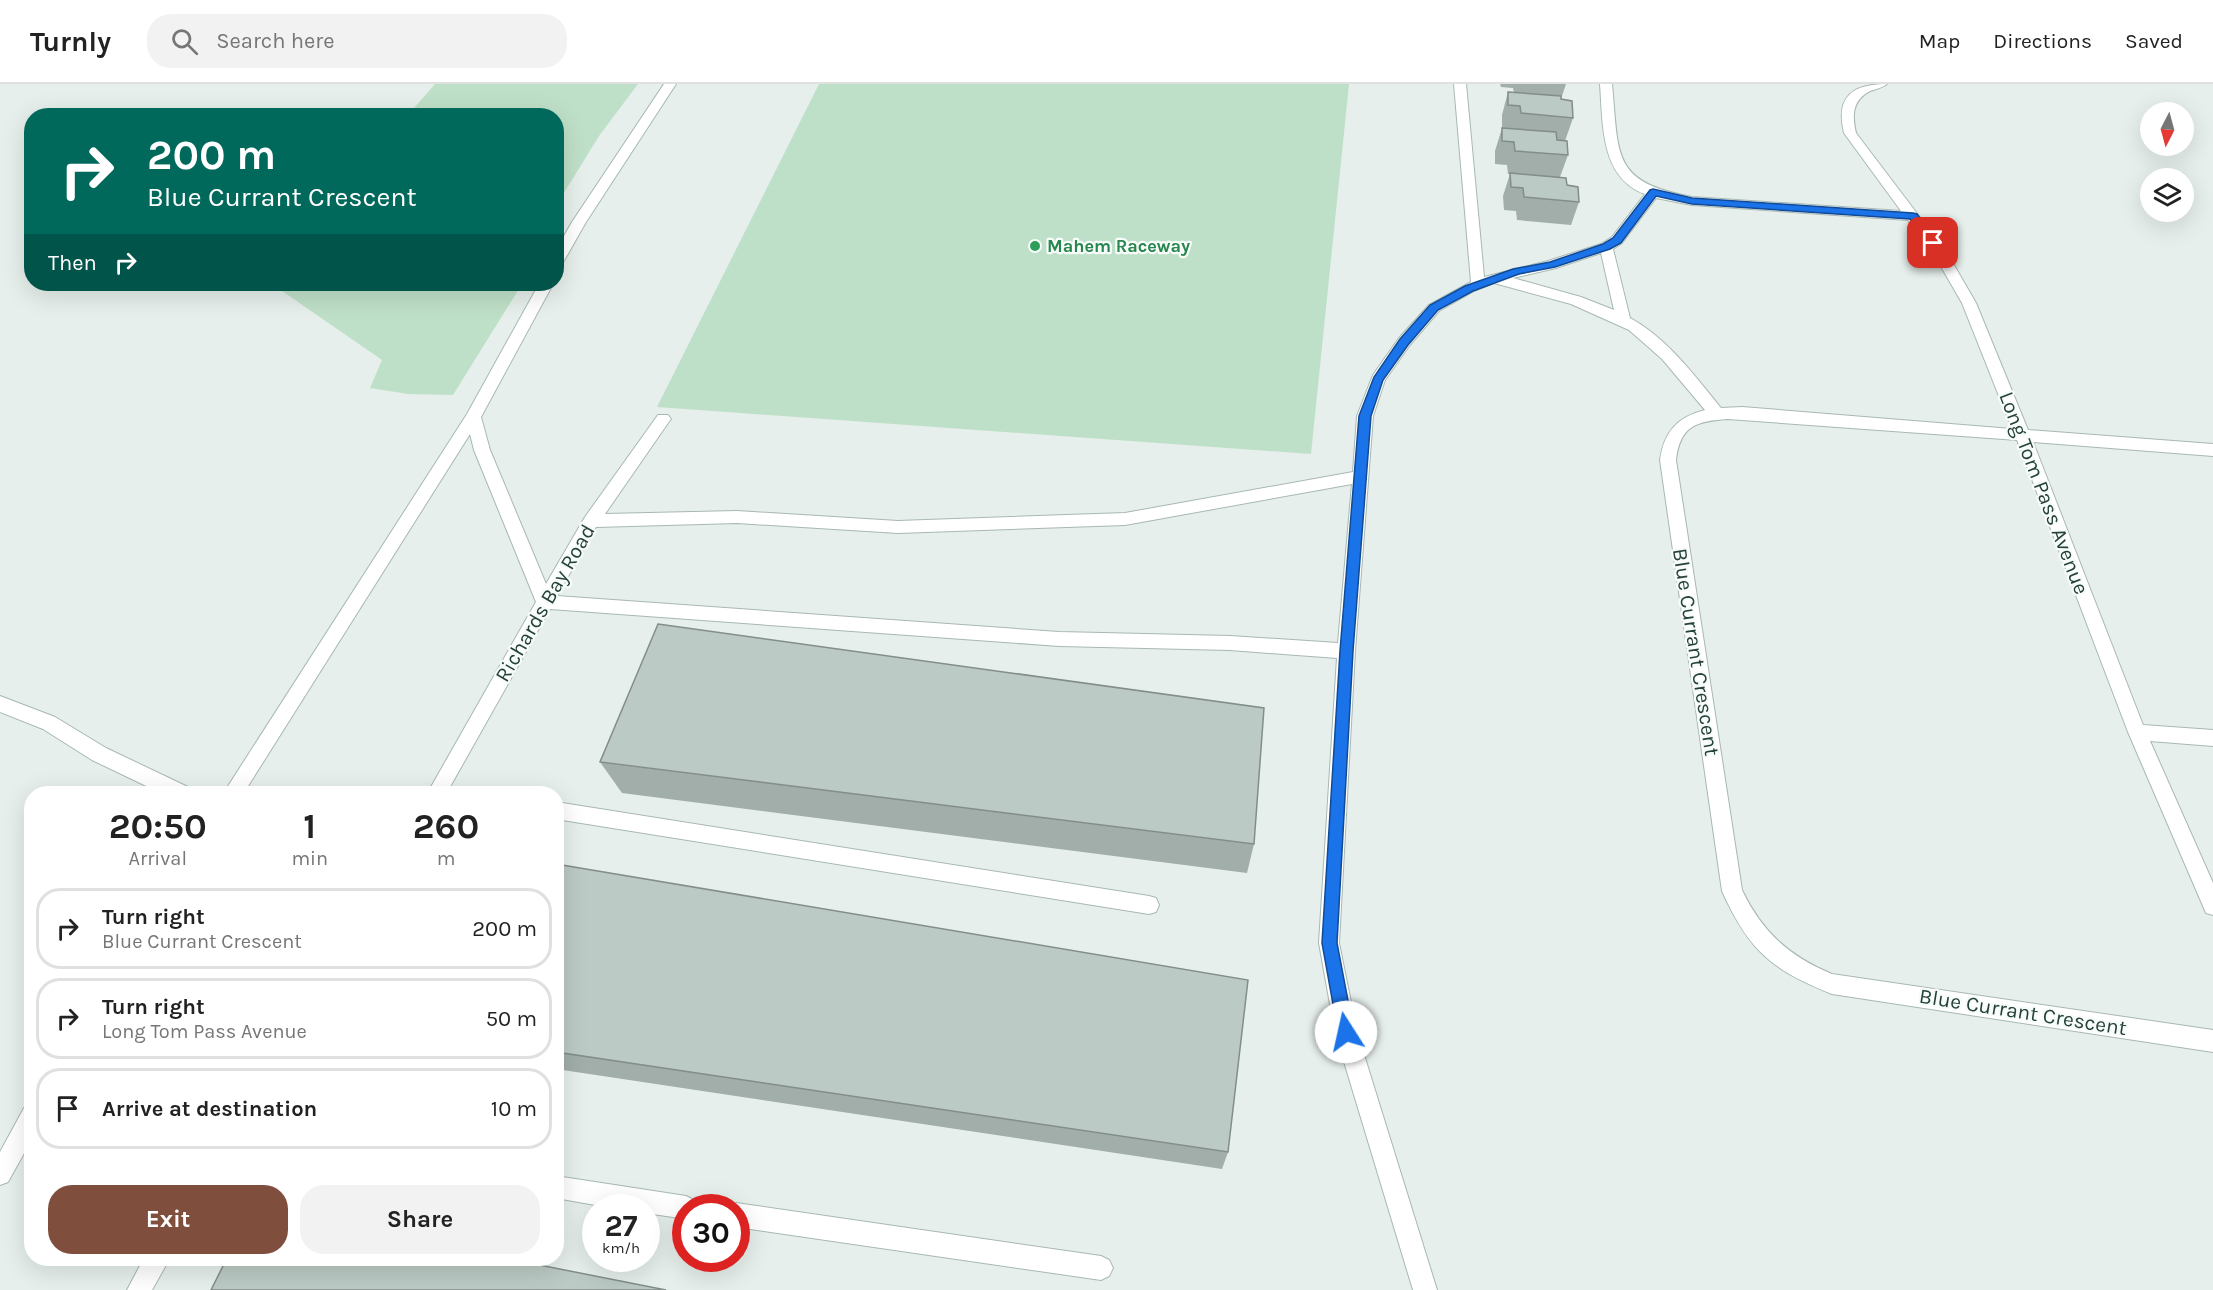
<!DOCTYPE html>
<html lang="en">
<head>
<meta charset="utf-8">
<style>
  :root { --surface:#fff; --page:#f2f2f2; --text:#222; --muted:#767676; --line:#e0e0e0; --accent:#804e3d }
  body { margin:0; font-family:Karla,sans-serif; background:var(--page); color:var(--text); height:100vh; display:flex; flex-direction:column; font-size:22px; white-space:nowrap }
  * { box-sizing:border-box; margin:0 }
  p { font-size:20px; color:var(--muted) }
  .icon { flex:none; width:33px; height:33px; fill:none; stroke:currentColor; stroke-width:2; stroke-linecap:round; stroke-linejoin:round }
  .map { position:relative; flex:1; overflow:hidden }
  .details { position:absolute; left:24px; top:702px; width:540px; height:480px; display:flex; flex-direction:column; background:var(--surface); border-radius:24px; box-shadow:0 6px 24px #0002 }
  .details>* { flex:none }
  .top-card { position:absolute; left:24px; top:24px; width:540px; height:183px; border-radius:24px; box-shadow:0 6px 24px #0002; background:#00695c; color:#fff; overflow:hidden }
  .needle { width:39px; rotate:186deg }
  .controls { position:absolute; left:2140px; top:18px; display:grid; gap:12px }
  .controls a { display:grid; place-items:center; width:54px; height:54px; border-radius:50%; background:var(--surface); box-shadow:0 6px 24px #0002; font-size:30px }
  .speed { position:absolute; left:582px; top:1110px; display:flex; gap:12px; font-size:30px; font-weight:700; text-align:center }
  .speed>* { display:grid; place-content:center; width:78px; height:78px; border-radius:50%; background:var(--surface); box-shadow:0 6px 24px #0002; line-height:1 }
  .speed small { font-size:15px; font-weight:400 }
  .speed .limit { border:9px solid #d22; background:#fff; color:#111 }
  .pin { position:absolute; display:grid; place-items:center; width:51px; height:51px; color:#fff; margin:-26px; border-radius:12px; box-shadow:0 3px 9px #0006 }
  .me { position:absolute; width:66px; margin:-33px; rotate:350deg; stroke-linejoin:round; filter:drop-shadow(0 0 4px #0008) }
  .turn { display:flex; align-items:center; gap:21px; height:126px; padding:0 24px; font-size:27px }
  .turn .icon { width:78px; height:78px; stroke-width:2.5 }
  .turn b { display:block; font-size:42px; line-height:51px }
  .then { display:flex; align-items:center; height:57px; padding:0 24px; background:#0003; gap:12px; font-size:22px }
  .eta { display:flex; justify-content:space-evenly; align-items:center; height:102px; text-align:center }
  .eta b { font-size:36px; font-weight:700; line-height:42px }
  .primary-button { display:flex; gap:12px; margin-top:auto; padding:12px 24px }
  .primary-button a { flex:1; height:69px; border-radius:24px; background:var(--accent); color:#fff; font-size:24px; font-weight:700; line-height:69px; text-align:center }
  .primary-button a+a { background:var(--page); color:var(--text) }
  ul { padding:0; list-style:none }
  li { display:flex; align-items:center; gap:18px; height:81px; margin:0 12px 9px; padding:0 12px; border:3px solid var(--line); border-radius:24px }
  li div { flex:1 }
  li b { display:block; font-size:22px }
  li em { font-style:normal }
  header { display:flex; align-items:center; gap:36px; box-sizing:border-box; height:84px; padding:0 30px; background:var(--surface); border-bottom:2px solid var(--line) }
  header strong { font-size:28px }
  nav { display:flex; gap:33px; margin-inline-start:auto; font-size:21px }
  .search { width:420px; height:54px; background:var(--page); display:flex; align-items:center; gap:15px; box-sizing:border-box; padding:0 21px; border-radius:24px; color:var(--muted); font-size:22px }
  .map>svg:first-child { display:block }
</style>
</head>
<body>
<header>
<strong>Turnly</strong>
<div class="search"><svg class="icon" aria-label="search" viewBox="0 0 24 24"><circle cx="10" cy="10" r="6"/><path d="M15 15l6 6"/></svg>Search here</div>
<nav><a>Map</a><a>Directions</a><a>Saved</a></nav>
</header>
<div class="map">
<svg width="2213" height="1206" viewBox="0 0 2213 1206">
  <rect width="100%" height="100%" fill="#e6efeb"/>
  <!-- green -->
  <g fill="#bfe0c8">
    <polygon points="435,0 638,0 599,52 557,120 556,32 408,31"/>
    <polygon points="819,0 1349,0 1311,370 657,323"/>
    <polygon points="272,200 522,200 453,311 408,310 370,304 382,276"/>
  </g>
  <g fill="none" stroke-linecap="round" stroke-linejoin="round">
    <defs>
      <g id="lane">
        <polygon points="556,718 1149,812 1156,814 1159,821 1156,828 1149,830 556,735"/>
        <polygon points="556,1092 686,1112 694,1116 697,1124 686,1124 686,1135 646,1129 646,1124 612,1124 556,1114"/>
        <polygon points="736,1119 1101,1172 1109,1176 1113,1184 1109,1192 1101,1196 736,1143 736,1124 728,1124"/>
      </g>
      <g id="street">
        <polygon points="664,0 676,0 586,138 561,182 556,183 556,166 572,138"/>
        <path d="M 1454,0 L 1466,0 L 1484,193 L 1548,177 L 1601,160 L 1612,153 L 1645,110 C 1600,94 1603,39 1600,0 L 1612,0 C 1619,72 1611,98 1692,113 L 1901,127 L 1844,49 C 1835,12 1853,0 1887,0 C 1882,4 1876,5 1870,7 C 1852,16 1852,32 1856,49 L 1947,169 L 1976,219 L 2028,346 L 2213,360 L 2213,372 L 2033,358 L 2143,641 L 2213,646 L 2213,662 L 2150,657 L 2213,799 L 2213,831 L 2206,829 L 2128,648 L 2017,356 L 1728,335 C 1696,337 1680,342 1676,376 L 1742,806 C 1762,848 1789,872 1832,890 L 2213,946 L 2213,968 L 1832,910 C 1772,886 1749,867 1722,807 L 1660,376 C 1664,348 1677,333 1705,326 L 1662,275 L 1629,246 L 1571,220 L 1494,199 L 1474,207 L 1439,227 L 1409,262 L 1385,296 L 1373,332 L 1355,567 L 1339,859 L 1357,948 L 1437,1206 L 1413,1206 L 1335,948 L 1319,859 L 1337,574 L 1230,566 L 1059,562 L 550,525 L 446,710 L 427,710 L 536,518 L 474,366 L 470,350 L 243,710 L 223,710 L 467,330 L 539,200 L 553,200 L 481,333 L 490,366 L 546,500 L 585,433 L 658,331 L 668,331 L 671,335 L 668,339 L 605,430 L 737,427 L 898,437 L 1125,429 L 1353,388 L 1357,332 L 1373,291 L 1399,254 L 1429,221 L 1471,198 ZM 1656,114 L 1692,121 L 1908,136 L 1936,174 L 1962,219 L 2012,345 L 1742,323 L 1721,324 C 1694,291 1668,255 1630,234 L 1613,165 L 1622,159 ZM 1601,169 L 1614,226 L 1581,213 L 1513,194 L 1556,184 ZM 1352,400 L 1338,559 L 1230,552 L 1059,548 L 557,512 L 596,443 L 737,439 L 898,449 L 1125,441 Z"/>
        <polygon points="0,612 55,633 106,664 190,704 192,710 163,710 92,676 43,645 0,628"/>
        <polygon points="32,1021 32,1055 8,1098 0,1101 0,1068 24,1024"/>
        <polygon points="144,1174 170,1174 152,1206 127,1206"/>
      </g>
    </defs>
    <!-- lane casing -->
    <use href="#lane" stroke="#a8b8b2" stroke-width="2"/>
    <!-- street casing -->
    <use href="#street" stroke="#a8b8b2" stroke-width="2"/>
    <!-- lane -->
    <use href="#lane" fill="#fff" fill-rule="evenodd"/>
    <!-- street -->
    <use href="#street" fill="#fff" fill-rule="evenodd"/>
  </g>
  <!-- wall -->
  <g fill="#a1aea9">
    <polygon points="1500,0 1566,0 1561,15 1573,34 1565,57 1568,71 1560,93 1579,118 1571,141 1517,136 1516,127 1504,126 1503,112 1510,90 1508,90 1507,81 1495,80 1495,67 1502,44 1502,31 1508,8 1514,9 1513,4 1501,3"/>
    <polygon points="600,678 1254,760 1247,789 622,709"/>
    <polygon points="556,780 1228,1068 1222,1085 556,985"/>
  </g>
  <!-- building -->
  <g fill="#bbcac4" stroke="#838d89" stroke-width="1.5">
    <polygon points="1508,8 1561,12 1561,15 1572,17 1573,34 1521,29 1520,22 1508,21"/>
    <polygon points="1502,44 1556,48 1557,56 1567,57 1568,71 1515,67 1514,58 1502,57"/>
    <polygon points="1510,89 1566,94 1567,101 1578,103 1579,118 1524,113 1523,104 1511,103"/>
    <polygon points="658,540 1264,624 1254,760 600,678"/>
    <polygon points="556,780 1248,896 1228,1068 556,968"/>
    <polygon points="227,1174 504,1174 666,1206 211,1206"/>
  </g>
  <!-- route -->
  <polygon fill="#1a73e8" stroke="#114b97" stroke-width="1.5" points="1653,105 1692,114 1913,129 1917,130 1938,159 1936,161 1929,161 1910,135 1692,120 1656,112 1621,159 1610,165 1555,183 1519,190 1473,207 1438,226 1408,261 1383,296 1371,332 1353,567 1337,859 1354,948 1351,954 1346,956 1340,954 1338,948 1322,859 1340,567 1359,332 1374,293 1400,255 1430,221 1465,202 1513,185 1550,178 1603,160 1613,154 1650,106"/>
  <!-- markers -->
  <circle fill="#2e9e5b" stroke="#f7fbf9" stroke-width="2" cx="1035" cy="162" r="6"/>
  <g text-anchor="middle" dominant-baseline="central" stroke-width="4.5" stroke-linejoin="round" paint-order="stroke">
    <!-- far-leisure labels -->
    <g font-size="18" font-weight="bold" fill="#27864d" stroke="#f7fbf9" text-anchor="start">
      <text x="1047" y="162">Mahem Raceway</text>
    </g>
    <!-- street labels -->
    <g font-size="21" fill="#24423a" stroke="#f7fbf9">
      <text transform="translate(2044 409) rotate(69)">Long Tom Pass Avenue</text>
      <text transform="translate(545 519) rotate(-60)">Richards Bay Road</text>
      <text transform="translate(1696 568) rotate(81)">Blue Currant Crescent</text>
      <text transform="translate(2023 928) rotate(9)">Blue Currant Crescent</text>
    </g>
  </g>
</svg>
<div class="controls">
<a><svg class="needle" viewBox="-14 -14 28 28"><path d="M0-13l5 13h-10z" fill="#e53935"/><path d="M0 13l5-13h-10z" fill="#767676"/></svg></a>
<a><svg class="icon" aria-label="layers" viewBox="0 0 24 24"><path d="M12 4l9 5-9 5-9-5zM3 14l9 5 9-5"/></svg></a>
</div>
<div class="speed"><div>27<small>km/h</small></div><div class="limit">30</div></div>
<div class="pin" style="left:1933px;top:159px;background:#d93025"><svg class="icon" aria-label="arrive" viewBox="0 0 24 24"><path d="M6 21V4h12l-3 4 3 4H6"/></svg></div>
<svg class="me" style="left:1346px;top:948px" viewBox="-20 -20 40 40"><circle r="19" fill="#fff"/><path d="M0-13L10 11 0 6-10 11z" fill="#1a73e8"/></svg>
<div class="top-card">
<div class="turn"><svg class="icon" aria-label="right" viewBox="0 0 24 24"><path d="M7 20v-9h11M14 6l5 5-5 5"/></svg><div><b>200 m</b>Blue Currant Crescent</div></div>
<div class="then">Then<svg class="icon" aria-label="right" viewBox="0 0 24 24"><path d="M7 20v-9h11M14 6l5 5-5 5"/></svg></div>
</div>
<section class="details">
<div class="eta">
<div><b>20:50</b><p>Arrival</p></div>
<div><b>1</b><p>min</p></div>
<div><b>260</b><p>m</p></div>
</div>
<ul>
<li><svg class="icon" aria-label="right" viewBox="0 0 24 24"><path d="M7 20v-9h11M14 6l5 5-5 5"/></svg><div><b>Turn right</b><p>Blue Currant Crescent</p></div><em>200 m</em></li>
<li><svg class="icon" aria-label="right" viewBox="0 0 24 24"><path d="M7 20v-9h11M14 6l5 5-5 5"/></svg><div><b>Turn right</b><p>Long Tom Pass Avenue</p></div><em>50 m</em></li>
<li><svg class="icon" aria-label="arrive" viewBox="0 0 24 24"><path d="M6 21V4h12l-3 4 3 4H6"/></svg><div><b>Arrive at destination</b></div><em>10 m</em></li>
</ul>
<div class="primary-button"><a>Exit</a><a>Share</a></div>
</section>
</div>
</body>
</html>
